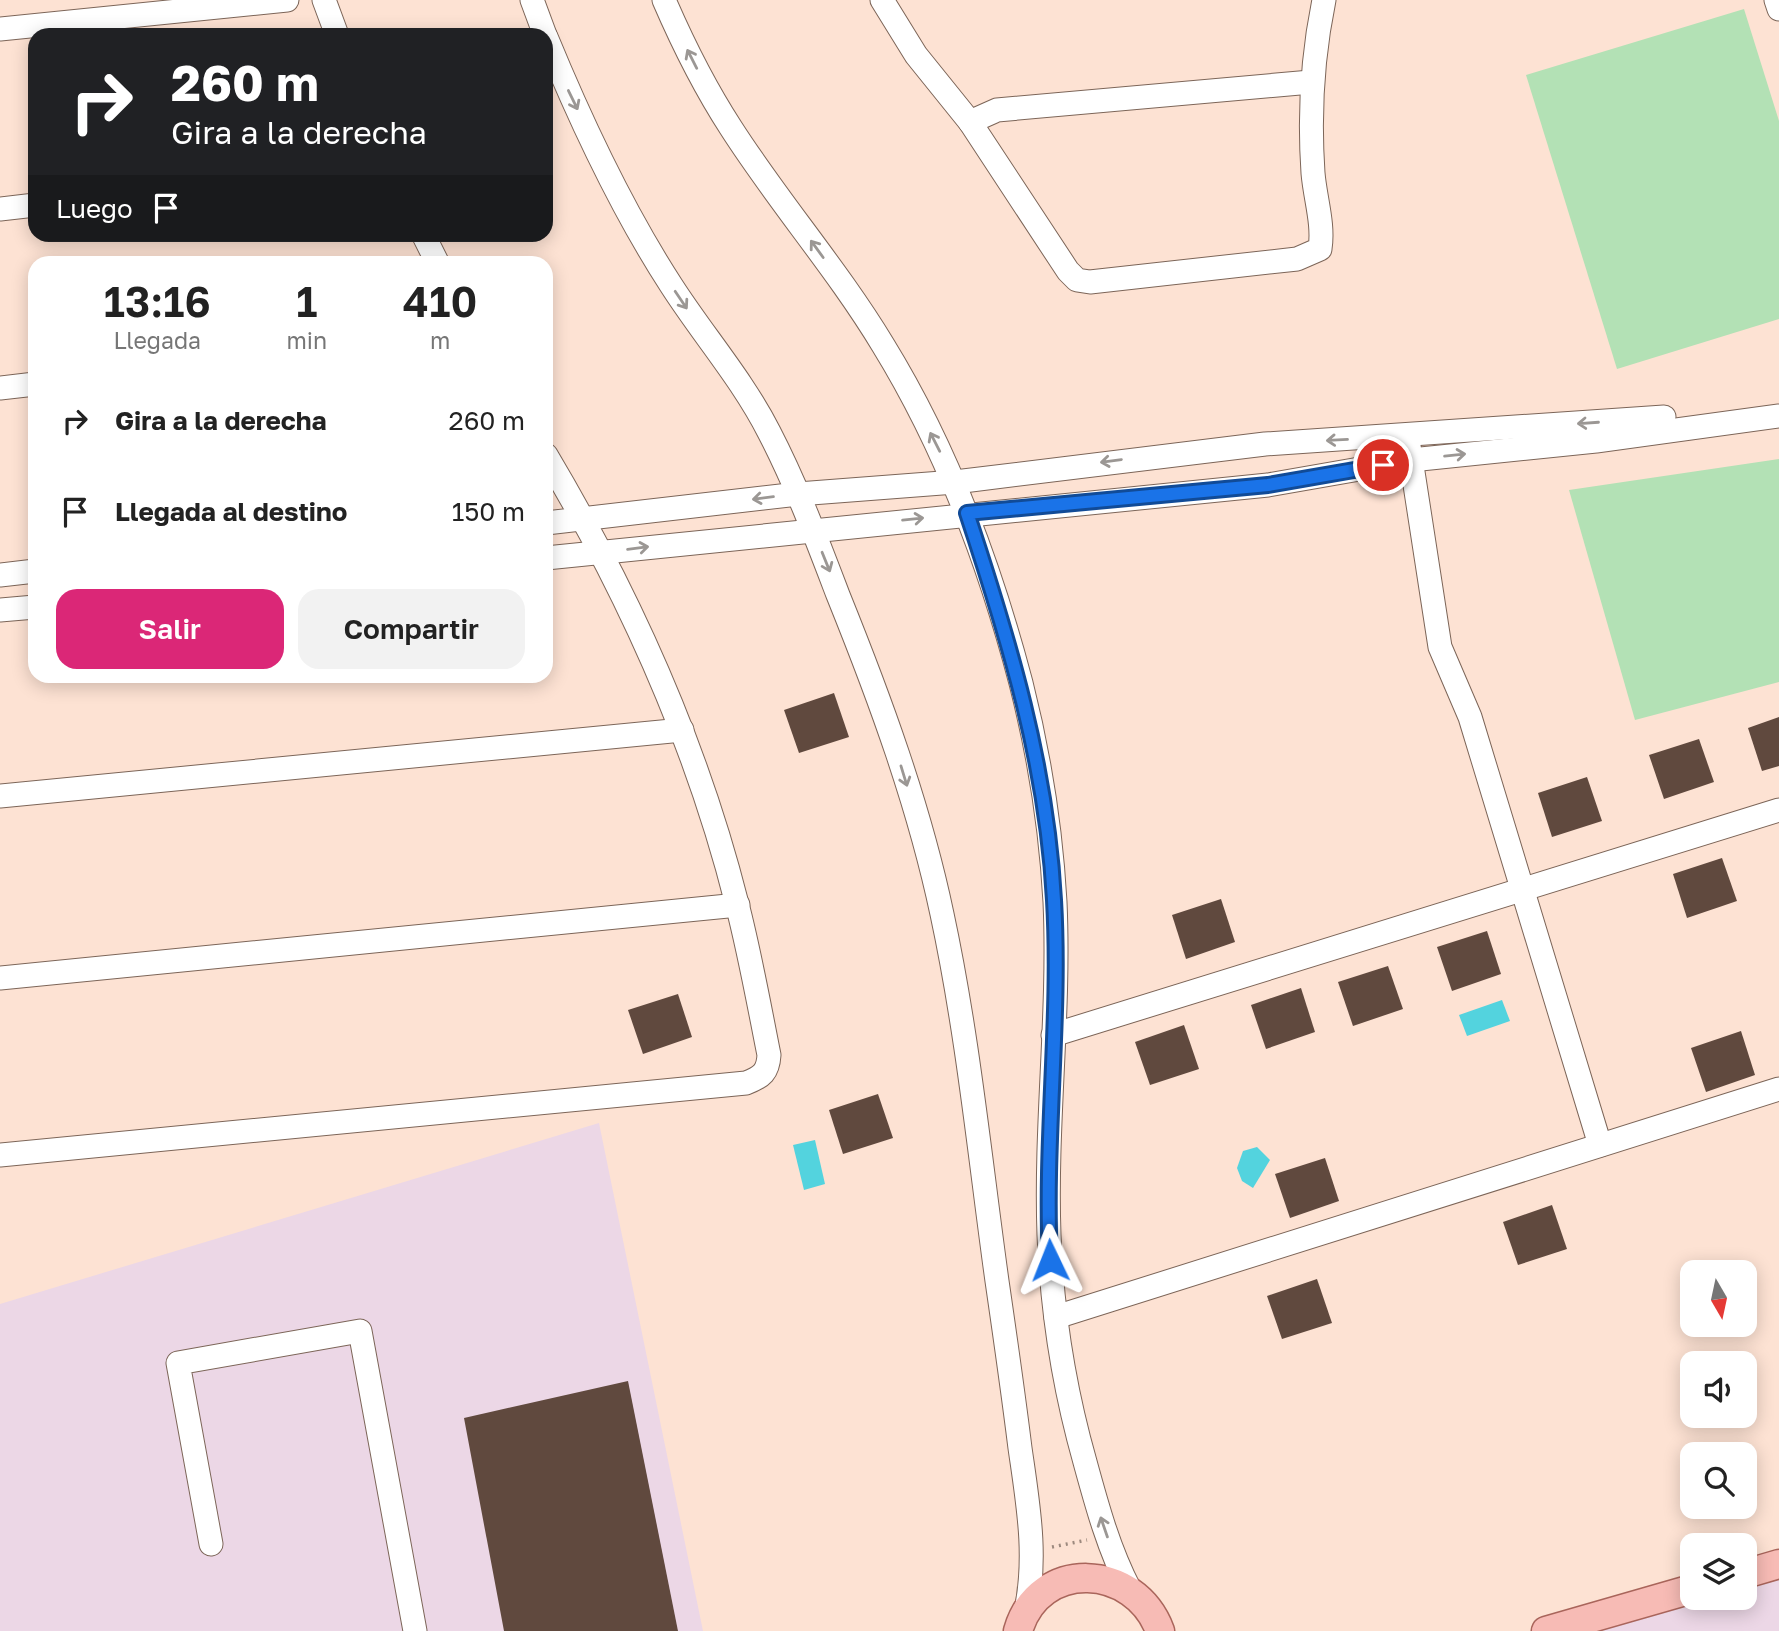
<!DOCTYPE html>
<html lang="es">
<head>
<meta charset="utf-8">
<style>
  :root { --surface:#fff; --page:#f2f2f2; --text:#222; --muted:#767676; --accent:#db2777 }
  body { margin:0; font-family:"Golos Text",sans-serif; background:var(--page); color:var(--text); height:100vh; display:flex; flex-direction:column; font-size:26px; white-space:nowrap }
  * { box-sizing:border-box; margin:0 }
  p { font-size:23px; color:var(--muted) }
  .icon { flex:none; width:38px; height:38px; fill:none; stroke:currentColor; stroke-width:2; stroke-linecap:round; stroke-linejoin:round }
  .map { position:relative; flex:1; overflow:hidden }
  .side { position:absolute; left:28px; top:256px; width:525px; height:427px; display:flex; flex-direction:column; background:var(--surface); border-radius:21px; box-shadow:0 4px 18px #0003 }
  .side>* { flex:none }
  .top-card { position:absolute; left:28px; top:28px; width:525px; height:214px; border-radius:21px; box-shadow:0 4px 18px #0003; background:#202124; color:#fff; overflow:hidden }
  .needle { width:46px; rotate:171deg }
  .tools { position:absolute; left:1680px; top:1260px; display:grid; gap:14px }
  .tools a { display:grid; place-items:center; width:77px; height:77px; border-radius:14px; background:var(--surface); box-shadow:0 4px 18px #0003; font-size:35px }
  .pin { position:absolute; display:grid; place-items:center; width:60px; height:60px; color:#fff; margin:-30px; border:4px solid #fff; border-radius:50%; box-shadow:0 2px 7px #0007 }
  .me { position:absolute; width:77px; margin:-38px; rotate:358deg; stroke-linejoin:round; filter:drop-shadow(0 0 5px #0008) }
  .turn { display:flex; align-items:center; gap:24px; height:147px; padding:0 28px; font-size:32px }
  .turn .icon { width:91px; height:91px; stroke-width:2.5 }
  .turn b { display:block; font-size:49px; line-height:60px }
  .then { display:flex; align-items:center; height:66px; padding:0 28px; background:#0003; gap:14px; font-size:26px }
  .eta { display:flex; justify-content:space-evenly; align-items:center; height:119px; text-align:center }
  .eta b { font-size:42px; font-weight:600; line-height:49px }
  .action { display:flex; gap:14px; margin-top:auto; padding:14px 28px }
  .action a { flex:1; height:80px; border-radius:21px; background:var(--accent); color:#fff; font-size:28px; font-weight:600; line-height:80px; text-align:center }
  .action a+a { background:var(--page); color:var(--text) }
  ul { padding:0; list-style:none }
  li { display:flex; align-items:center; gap:21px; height:91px; padding:0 28px }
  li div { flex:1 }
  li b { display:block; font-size:26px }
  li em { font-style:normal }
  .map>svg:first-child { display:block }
</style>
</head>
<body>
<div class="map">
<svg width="1779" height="1631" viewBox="0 0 1779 1631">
  <rect width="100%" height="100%" fill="#fde2d3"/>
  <!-- industrial -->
  <g fill="#ecd7e6">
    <polygon points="599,1123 703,1631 0,1631 0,1304"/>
    <polygon points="1779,1570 1779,1631 1564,1631 1692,1598 1745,1598 1745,1580"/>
  </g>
  <!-- green -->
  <g fill="#b3e1b5">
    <polygon points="1744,9 1779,121 1779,319 1617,369 1526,75"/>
    <polygon points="1779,459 1779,682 1635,720 1569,490"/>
  </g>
  <!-- water -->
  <g fill="#53d3de">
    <polygon points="1502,1000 1510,1021 1467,1036 1459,1015"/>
    <polygon points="815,1140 825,1184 804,1190 793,1145"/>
    <polygon points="1257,1147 1270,1160 1253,1188 1242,1181 1237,1168 1243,1151"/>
  </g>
  <!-- building -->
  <g fill="#60493e">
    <polygon points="834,693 849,737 799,753 784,710"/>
    <polygon points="1779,717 1779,766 1762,771 1748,728"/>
    <polygon points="1699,739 1714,782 1664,799 1649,755"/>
    <polygon points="1587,777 1602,821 1552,837 1538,793"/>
    <polygon points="1722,858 1737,901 1687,918 1673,874"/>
    <polygon points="1221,899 1235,942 1186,959 1172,915"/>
    <polygon points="1487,931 1501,974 1452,991 1437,947"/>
    <polygon points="1388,966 1403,1009 1353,1026 1338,982"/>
    <polygon points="1301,988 1315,1032 1266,1049 1251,1005"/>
    <polygon points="678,994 692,1037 643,1054 628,1010"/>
    <polygon points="1184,1025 1199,1069 1150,1085 1135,1042"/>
    <polygon points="1741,1031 1755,1075 1706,1092 1691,1048"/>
    <polygon points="878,1094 893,1138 843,1154 829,1110"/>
    <polygon points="1325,1158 1339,1201 1290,1218 1275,1174"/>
    <polygon points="1552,1205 1567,1249 1518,1265 1503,1222"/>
    <polygon points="1317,1279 1332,1323 1282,1339 1267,1296"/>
    <polygon points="628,1381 678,1631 504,1631 464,1418"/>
  </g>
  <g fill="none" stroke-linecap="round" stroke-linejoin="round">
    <defs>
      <g id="minor">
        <polyline points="324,0 337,35"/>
        <polyline points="532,0 545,35"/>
        <path d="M 664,0 C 683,44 705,88 731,128 C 779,203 837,269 883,345 C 947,449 990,565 1021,683 C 1039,754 1051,829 1055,902 C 1060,1013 1045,1124 1049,1235 C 1052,1312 1064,1388 1085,1462 C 1097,1506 1109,1550 1130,1590"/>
        <path d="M 882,0 L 916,55 L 970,122 L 1068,271 L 1077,280 L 1090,282 L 1297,259 L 1320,249 C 1324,224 1315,198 1313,173 C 1309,114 1312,58 1324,0"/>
        <polyline points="1776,0 1779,9"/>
        <polyline points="0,29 287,0"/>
        <path d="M 546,37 C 581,122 621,208 671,285 C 703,335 742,379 769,432 C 796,484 817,540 838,595 C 880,699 919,805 942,914 C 968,1035 980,1159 997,1281 C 1005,1336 1013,1392 1020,1448 C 1028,1504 1038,1558 1025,1615"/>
        <polyline points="970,122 997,110 1311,82"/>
        <polyline points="0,209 35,205"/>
        <polyline points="423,234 437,262"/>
        <polyline points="0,388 35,384"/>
        <polyline points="1409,446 1440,647 1470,717 1600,1145"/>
        <polyline points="546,523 798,494 955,482 1265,444 1664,417"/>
        <polyline points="546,558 1268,485 1411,460 1596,441 1779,416"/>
        <polyline points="0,575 35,571"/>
        <polyline points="0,610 35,607"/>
        <polyline points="0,796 682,730"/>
        <polyline points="0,978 738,905"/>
        <polyline points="1053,1035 1779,810"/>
        <path d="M 0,1155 L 746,1083 C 762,1077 768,1072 769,1055 C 759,1005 750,954 737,904 C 697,745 630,596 546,455"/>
        <polyline points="1056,1317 1779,1089"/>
        <polyline points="211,1544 178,1363 360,1331 415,1631"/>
      </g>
      <g id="major">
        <polyline points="1745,1574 1779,1564"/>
        <path d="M 1018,1631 C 1039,1558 1135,1563 1160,1631"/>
        <polyline points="1546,1631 1692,1589"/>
      </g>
    </defs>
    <!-- minor casing -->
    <use href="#minor" stroke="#7c6558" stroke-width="25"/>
    <!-- major casing -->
    <use href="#major" stroke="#a9655b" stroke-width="31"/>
    <!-- path -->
    <polyline stroke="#9c897e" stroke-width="3.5" stroke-dasharray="2 5" stroke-linecap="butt" points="1052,1547 1087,1540"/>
    <!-- minor -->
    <use href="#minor" stroke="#fff" stroke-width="23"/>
    <!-- major -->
    <use href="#major" stroke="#f7bbb5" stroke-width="28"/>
  </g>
  <!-- one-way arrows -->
  <defs><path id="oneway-shaft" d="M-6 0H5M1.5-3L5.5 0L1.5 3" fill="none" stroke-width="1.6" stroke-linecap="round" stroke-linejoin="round" transform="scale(1.75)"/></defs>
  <g stroke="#9b9794">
    <use href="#oneway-shaft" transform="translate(692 59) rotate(-117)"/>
    <use href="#oneway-shaft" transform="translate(573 100) rotate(64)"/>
    <use href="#oneway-shaft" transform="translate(817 249) rotate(-126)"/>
    <use href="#oneway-shaft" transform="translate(681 300) rotate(56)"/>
    <use href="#oneway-shaft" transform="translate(1588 423) rotate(176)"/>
    <use href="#oneway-shaft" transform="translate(1337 440) rotate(177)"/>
    <use href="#oneway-shaft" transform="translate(935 442) rotate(-117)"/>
    <use href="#oneway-shaft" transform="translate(1455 455) rotate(-6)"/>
    <use href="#oneway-shaft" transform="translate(1111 461) rotate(172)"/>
    <use href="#oneway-shaft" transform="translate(763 498) rotate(173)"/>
    <use href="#oneway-shaft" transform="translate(913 519) rotate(-6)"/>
    <use href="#oneway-shaft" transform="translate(638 548) rotate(-7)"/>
    <use href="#oneway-shaft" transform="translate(826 562) rotate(68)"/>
    <use href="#oneway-shaft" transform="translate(904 776) rotate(73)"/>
    <use href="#oneway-shaft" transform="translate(1104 1527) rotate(-109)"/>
  </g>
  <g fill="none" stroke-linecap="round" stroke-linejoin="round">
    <defs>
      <path id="route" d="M 1050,1260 C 1044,1140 1061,1020 1054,900 C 1047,766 1009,640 967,513 L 1268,485 L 1383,465"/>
    </defs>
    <!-- route casing -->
    <use href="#route" stroke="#114b97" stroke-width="18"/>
    <!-- route -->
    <use href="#route" stroke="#1a73e8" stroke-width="12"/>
  </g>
</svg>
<div class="tools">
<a><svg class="needle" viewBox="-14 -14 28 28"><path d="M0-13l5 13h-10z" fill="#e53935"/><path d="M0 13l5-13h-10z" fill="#767676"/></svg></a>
<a><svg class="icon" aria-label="sound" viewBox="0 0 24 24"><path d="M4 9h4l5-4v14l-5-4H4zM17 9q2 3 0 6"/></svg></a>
<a><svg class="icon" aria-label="search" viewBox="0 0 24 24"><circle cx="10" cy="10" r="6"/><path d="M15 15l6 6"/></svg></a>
<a><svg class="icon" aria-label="layers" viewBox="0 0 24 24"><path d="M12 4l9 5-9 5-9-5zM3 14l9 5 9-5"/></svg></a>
</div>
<div class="pin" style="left:1383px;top:465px;background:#d93025"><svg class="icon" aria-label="arrive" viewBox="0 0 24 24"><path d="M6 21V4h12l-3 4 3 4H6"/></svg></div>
<svg class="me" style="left:1050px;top:1260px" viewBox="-20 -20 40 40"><path d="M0-17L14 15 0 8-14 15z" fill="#1a73e8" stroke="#fff" stroke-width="4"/></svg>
<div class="top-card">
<div class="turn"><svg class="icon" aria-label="right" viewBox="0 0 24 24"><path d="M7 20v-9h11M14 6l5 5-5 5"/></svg><div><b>260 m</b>Gira a la derecha</div></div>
<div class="then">Luego<svg class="icon" aria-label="arrive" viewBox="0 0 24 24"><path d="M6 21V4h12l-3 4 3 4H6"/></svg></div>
</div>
<section class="side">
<div class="eta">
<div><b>13:16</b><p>Llegada</p></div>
<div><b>1</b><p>min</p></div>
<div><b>410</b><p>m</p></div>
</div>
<ul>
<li><svg class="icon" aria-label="right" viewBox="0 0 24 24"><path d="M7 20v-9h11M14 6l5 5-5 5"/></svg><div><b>Gira a la derecha</b></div><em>260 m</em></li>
<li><svg class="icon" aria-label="arrive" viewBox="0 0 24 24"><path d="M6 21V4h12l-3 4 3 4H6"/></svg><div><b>Llegada al destino</b></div><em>150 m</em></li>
</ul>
<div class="action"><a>Salir</a><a>Compartir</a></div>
</section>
</div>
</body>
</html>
